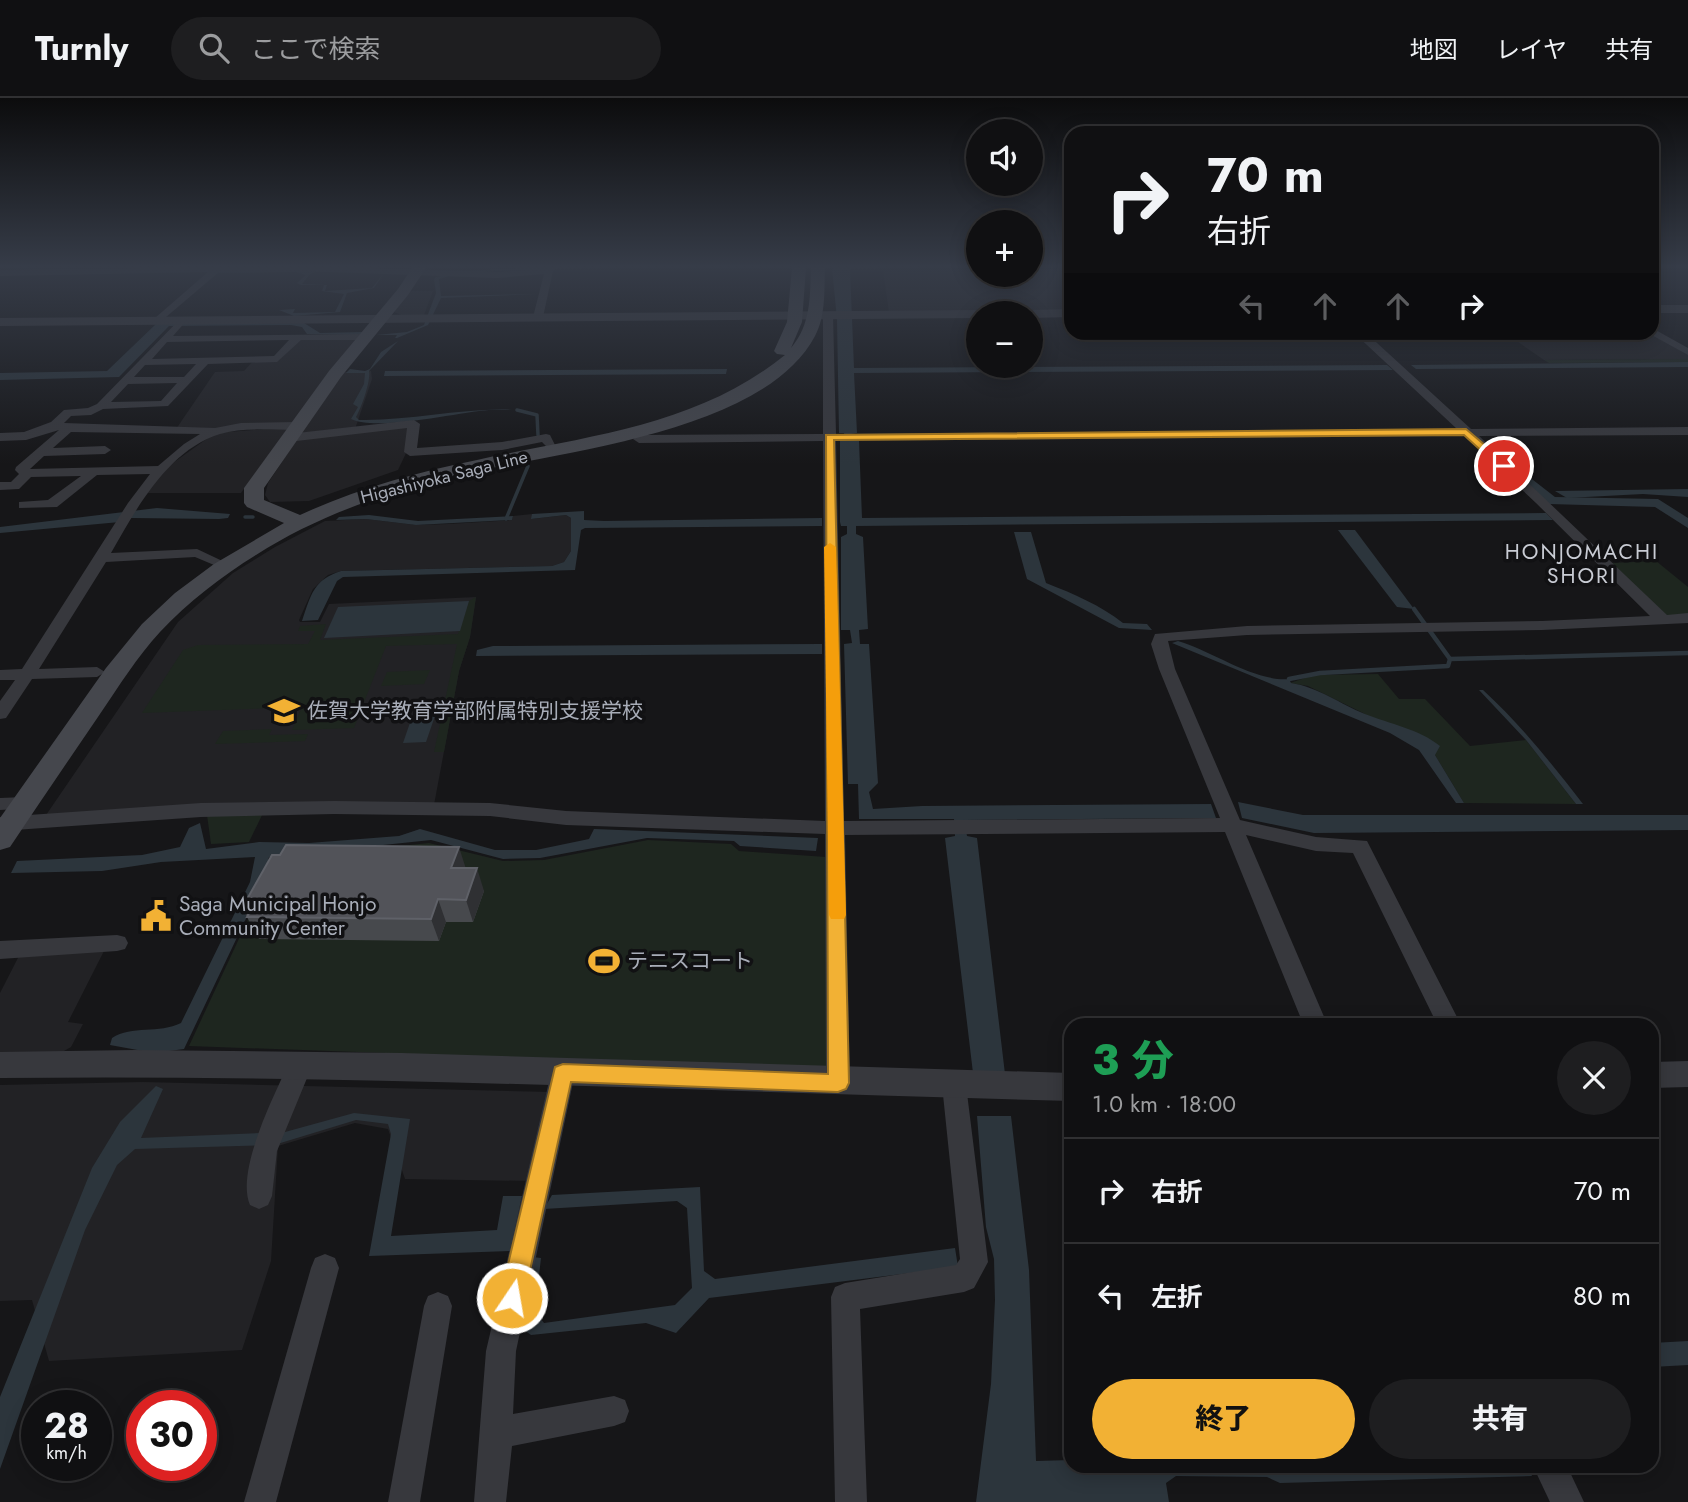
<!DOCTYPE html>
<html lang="ja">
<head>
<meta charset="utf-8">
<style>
  :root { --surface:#101012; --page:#1e1e20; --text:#f1f3f6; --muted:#9c9d9f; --line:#303032; --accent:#f2b134 }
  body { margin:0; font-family:Jost,"Noto Sans JP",sans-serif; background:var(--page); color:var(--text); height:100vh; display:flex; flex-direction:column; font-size:26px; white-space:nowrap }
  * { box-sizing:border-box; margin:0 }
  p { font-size:23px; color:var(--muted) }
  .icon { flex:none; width:38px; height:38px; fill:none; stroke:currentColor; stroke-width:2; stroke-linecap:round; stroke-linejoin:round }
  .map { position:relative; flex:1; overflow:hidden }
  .side { position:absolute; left:1064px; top:920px; width:595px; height:455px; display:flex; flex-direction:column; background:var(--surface); border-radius:21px; box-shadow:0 4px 18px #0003,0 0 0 2px var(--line) }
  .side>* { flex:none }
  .guide { position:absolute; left:1064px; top:28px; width:595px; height:214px; border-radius:21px; box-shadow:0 4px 18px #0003,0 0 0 2px var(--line); background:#101012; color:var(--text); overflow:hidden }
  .tools { position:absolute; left:966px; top:21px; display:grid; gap:14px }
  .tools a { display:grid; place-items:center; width:77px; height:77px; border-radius:50%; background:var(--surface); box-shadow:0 4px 18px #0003,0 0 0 2px var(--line); font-size:35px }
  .speed { position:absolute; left:21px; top:1292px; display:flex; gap:14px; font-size:35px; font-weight:700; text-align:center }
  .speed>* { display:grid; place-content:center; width:91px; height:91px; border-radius:50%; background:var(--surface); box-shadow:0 4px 18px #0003,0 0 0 2px var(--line); line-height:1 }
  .speed small { font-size:18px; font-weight:400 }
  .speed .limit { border:10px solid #d22; background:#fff; color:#111 }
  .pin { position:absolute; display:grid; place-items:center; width:60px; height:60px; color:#fff; margin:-30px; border:4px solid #fff; border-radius:50%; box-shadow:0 2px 7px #0007 }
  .me { position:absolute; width:77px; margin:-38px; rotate:12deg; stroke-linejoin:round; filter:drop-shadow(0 0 5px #0008) }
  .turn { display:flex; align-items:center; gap:24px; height:147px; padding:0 28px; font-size:32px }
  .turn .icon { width:91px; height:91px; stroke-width:2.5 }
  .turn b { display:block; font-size:49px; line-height:60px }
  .lanes { display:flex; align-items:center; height:66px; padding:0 28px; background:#0003; justify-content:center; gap:35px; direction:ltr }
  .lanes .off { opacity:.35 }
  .round { display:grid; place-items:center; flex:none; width:74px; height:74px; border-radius:37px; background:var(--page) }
  .summary { display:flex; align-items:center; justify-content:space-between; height:119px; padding:0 28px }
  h1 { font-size:42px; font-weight:800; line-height:52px; color:#1e9e55 }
  .action { display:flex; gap:14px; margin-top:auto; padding:14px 28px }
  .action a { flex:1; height:80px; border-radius:42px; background:var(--accent); color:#111; font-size:28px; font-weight:800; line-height:80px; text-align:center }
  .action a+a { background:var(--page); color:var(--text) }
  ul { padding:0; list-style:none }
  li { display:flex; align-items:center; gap:21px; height:105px; padding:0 28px; border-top:2px solid var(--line) }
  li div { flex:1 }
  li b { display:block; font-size:26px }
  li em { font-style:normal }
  header { display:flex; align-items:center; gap:42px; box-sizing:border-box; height:98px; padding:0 35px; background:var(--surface); border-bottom:2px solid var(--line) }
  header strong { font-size:33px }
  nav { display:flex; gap:38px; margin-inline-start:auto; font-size:24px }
  .search { width:490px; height:63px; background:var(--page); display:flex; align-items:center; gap:18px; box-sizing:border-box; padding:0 24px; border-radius:38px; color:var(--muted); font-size:26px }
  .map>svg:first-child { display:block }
</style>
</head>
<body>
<header>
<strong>Turnly</strong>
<div class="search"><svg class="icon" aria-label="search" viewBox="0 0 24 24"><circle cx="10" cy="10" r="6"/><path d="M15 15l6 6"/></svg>ここで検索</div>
<nav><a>地図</a><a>レイヤ</a><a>共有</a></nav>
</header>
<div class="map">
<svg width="1688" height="1404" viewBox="0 0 1688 1404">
  <rect width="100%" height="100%" fill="#161618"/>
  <!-- built -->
  <g fill="#222225">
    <polygon points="978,171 978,177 1031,177 1031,171 1071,171 1071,214 889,215 883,172"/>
    <polygon points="408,193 433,193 424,217 401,217 394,214"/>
    <polygon points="1505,235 1651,235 1688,257 1688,261 1544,262"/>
    <polygon points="359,240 291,326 216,332 176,331 215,274 244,273 254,262 280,261 299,241"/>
    <polygon points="371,273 372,281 355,331 298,338 331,289 345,274"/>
    <polygon points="411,328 407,353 398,372 309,403 270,404 265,397 268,385 298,340"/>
    <polygon points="289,329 241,395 142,395 170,367 215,335"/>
    <polygon points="532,416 532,421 566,417 571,420 571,453 564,464 552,468 341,473 328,477 313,491 299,522 300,524 320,524 329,506 476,499 470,539 459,573 434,707 44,720 178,524 233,475 275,449 325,423 366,421 416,427 448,426 512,422 513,418"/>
    <polygon points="105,851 68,924 83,926 71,949 57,957 0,957 0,895 20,856"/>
    <polygon points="143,984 551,994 532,1083 405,1081 388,1031 355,1025 278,1048 271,1163 242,1252 49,1263 32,1202 0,1203 0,987"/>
  </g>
  <!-- green -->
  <g fill="#1e261f">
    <polygon points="1688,261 1688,264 1549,265 1544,262"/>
    <polygon points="1656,463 1688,489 1688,517 1665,520 1609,465"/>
    <polygon points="476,499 470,539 459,573 444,654 434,654 457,546 386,548 354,630 292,632 302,609 142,615 183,552 198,547 308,546 315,533 298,533 300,528 326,526 320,542 458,536 469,503"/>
    <polygon points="430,572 424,586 381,588 387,574"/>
    <polygon points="1378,576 1399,601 1425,601 1470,648 1526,642 1576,706 1464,705 1435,657 1363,615 1308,588 1290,585 1314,577"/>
    <polygon points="272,631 269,637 308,636 305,643 215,646 223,633"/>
    <polygon points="263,715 249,744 211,746 207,717"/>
    <polygon points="648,742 731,746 739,753 826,759 827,971 189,948 264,787 272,761 429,745 503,763 544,762"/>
  </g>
  <!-- water -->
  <g fill="#2c353c">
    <polygon points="515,170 781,170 544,171 459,175 439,181 441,198 538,196 441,200 428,227 397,240 395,240 397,237 376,237 407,234 424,227 436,195 434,181 436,179 469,173"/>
    <polygon points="832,170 978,170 850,171 854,270 1387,267 1393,272 854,275 857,335 851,336 852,342 859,343 862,420 1546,415 1553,422 856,428 856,436 863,439 868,531 859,532 860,546 869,546 878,685 869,694 873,711 922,708 1211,706 1216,720 964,722 967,738 977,740 1005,976 973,975 945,740 955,738 954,721 859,721 858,686 848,686 844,546 852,545 850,532 841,532 841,439 847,436 847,428 841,428 840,424 840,343 845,342 844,335 839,335 837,221"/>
    <polygon points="301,171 315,174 310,176 302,186 327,187 325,193 372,190 384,175 374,190 347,195 340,214 294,218 279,212 295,211 293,215 335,214 344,196 322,193 324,187 301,187 297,185 306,177 296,174 218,175 221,173"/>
    <polygon points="304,225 320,235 363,234 361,237 307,236 302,229 291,227 169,228 119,279 0,282 0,275 107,273 156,226"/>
    <path d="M 398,243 L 369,273 C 371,283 361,311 356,319 L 359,322 C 412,323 464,309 517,312 C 508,312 498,312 489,312 C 459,314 377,334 351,321 L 358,309 L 353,306 L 364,286 L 365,275 L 346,275 L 350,271 L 365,273 L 370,271 L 381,254 Z"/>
    <polygon points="1688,264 1688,269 1416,271 1411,267"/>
    <polygon points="727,271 726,276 384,278 385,273"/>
    <polygon points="1688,391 1688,399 1643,396 1567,400 1555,393"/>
    <polygon points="157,410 230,416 228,420 219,421 131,420 120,424 0,435 0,429"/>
    <path d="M 584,413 L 584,422 L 604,423 L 822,420 L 822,428 L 585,430 L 581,432 L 575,472 L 343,479 L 337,483 L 318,522 L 302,523 C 311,497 313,482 341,473 L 552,468 L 564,464 L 571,453 L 571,420 L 566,417 L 531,421 L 532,416 Z"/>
    <polygon points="369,417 418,423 513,418 512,422 416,427 366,421 336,422 339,419"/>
    <polygon points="1338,432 1355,432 1414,511 1397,509"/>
    <path d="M 1014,434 L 1031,434 L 1046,485 C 1074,496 1100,507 1123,525 L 1147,526 L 1152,532 L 1119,530 L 1027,481 Z"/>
    <polygon points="469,503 460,533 324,540 338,509"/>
    <path d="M 1178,543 C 1212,553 1255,584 1289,581 L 1291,585 C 1318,589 1340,606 1365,616 C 1390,626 1419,631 1440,648 L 1435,657 L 1464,705 L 1456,705 L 1419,652 L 1390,635 L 1172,545 Z"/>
    <polygon points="822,546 822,556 476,558 477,552 493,548"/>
    <path d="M 1479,592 L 1483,592 C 1521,627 1552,666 1583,706 L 1576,706 L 1526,642 Z"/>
    <polygon points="436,615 426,644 403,645 413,616"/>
    <polygon points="1238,704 1303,717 1688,717 1688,732 1314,735 1242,720"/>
    <path d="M 200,725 L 206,751 L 259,744 L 309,745 L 399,738 L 420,731 L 495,752 L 536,752 L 589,741 L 594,731 L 818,740 L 816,753 L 740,748 L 734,743 L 647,740 L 540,760 L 503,761 L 431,742 L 269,759 L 261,789 L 184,951 L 154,955 L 110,947 L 112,940 C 132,927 159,936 181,925 L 250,784 L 255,759 L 161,764 L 102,773 L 11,775 L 17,763 L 142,757 L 180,749 L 189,730 Z"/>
    <polygon points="156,988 163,991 141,1040 285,1034 354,1015 410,1021 391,1138 497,1132 503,1098 522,1098 510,1153 369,1158 391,1036 388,1026 356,1022 274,1047 135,1051 117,1067 85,1132 0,1371 0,1299 92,1070 120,1024"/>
    <polygon points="977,1018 1011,1018 1029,1172 1036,1363 1071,1362 1071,1368 1527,1368 1532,1378 1280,1385 1267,1379 1176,1378 1166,1385 1169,1404 976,1404 991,1286 995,1202 994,1161 986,1129"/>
    <polygon points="700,1089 704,1173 715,1181 955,1150 958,1169 709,1200 676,1235 646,1225 531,1237 520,1229 533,1159 541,1160 535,1213 544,1225 675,1207 692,1190 687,1110 677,1103 544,1111 552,1097"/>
    <polygon points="1688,1243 1688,1267 1652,1269 1652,1245"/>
  </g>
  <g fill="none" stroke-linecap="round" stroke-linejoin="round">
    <!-- stream-far1 -->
    <g stroke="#2c353c" stroke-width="3.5">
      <polyline points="517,312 537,317 538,337"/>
      <polyline points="245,419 253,419"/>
      <polyline points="506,421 528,368"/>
    </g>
    <!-- stream -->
    <g stroke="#2c353c" stroke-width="4.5">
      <polyline points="1414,511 1450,561"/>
      <polyline points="1289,581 1320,575 1448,568 1450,561 1688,555"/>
    </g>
    <!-- canal -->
    <polygon fill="#2c353c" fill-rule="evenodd" points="1520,378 1528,378 1555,399 1658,401 1688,420 1688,430 1655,409 1549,406 1536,399 1520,384"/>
    <!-- minor -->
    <g fill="#37383d" fill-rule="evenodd">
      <polygon points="144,170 371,170 497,174 557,170 553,173 543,219 538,222 533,219 544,176 497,180 301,173 219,174 159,225 155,224 155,220 208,174 0,178 0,172"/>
      <path d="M 828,214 L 833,217 L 836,336 L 1457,331 L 1353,234 L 1365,234 L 1471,331 L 1688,329 L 1688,337 L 1479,338 L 1667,517 L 1688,515 L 1688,525 L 1542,532 L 1247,537 L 1168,543 L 1175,571 L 1240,722 L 1316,739 L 1367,743 L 1457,919 L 1453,926 L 1437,926 L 1353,755 L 1316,753 L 1246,737 L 1328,928 L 1304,928 L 1225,734 L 845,737 L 850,985 L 847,992 L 838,996 L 829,992 L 826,985 L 825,736 L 566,727 L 490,718 L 334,716 L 201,719 L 0,733 L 0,719 L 201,705 L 334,703 L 490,705 L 566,713 L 825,723 L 823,343 L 639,345 L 633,341 L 639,337 L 823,336 L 823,217 ZM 1465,338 L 1536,405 L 1650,518 L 1542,523 L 1247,528 L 1155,536 L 1151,546 L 1159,571 L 1220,720 L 844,723 L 836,343 Z"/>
      <path d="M 182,219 L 187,222 L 173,238 L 367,236 L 372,239 L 367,242 L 301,242 L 277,264 L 208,266 L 168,308 L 103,311 L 91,317 L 71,318 L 64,325 L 215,330 L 241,325 L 296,324 L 302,328 L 296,332 C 271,332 243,329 220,336 C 168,352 136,411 111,455 L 197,451 L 233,468 L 226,472 L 195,459 L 106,464 L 39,571 L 97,569 L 105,574 L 97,579 L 32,581 L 6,620 L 0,621 L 0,603 L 15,582 L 0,582 L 0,572 L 22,571 L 128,405 L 150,376 L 97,377 L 57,409 L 19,410 L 19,404 L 48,402 L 81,378 L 31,379 L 19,391 L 0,392 L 0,384 L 11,384 L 19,376 L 15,372 L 16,369 L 59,332 L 26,342 L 0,343 L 0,335 L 24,334 L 51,324 L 64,312 L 88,310 L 97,306 ZM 289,242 L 274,258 L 152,261 L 167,244 ZM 196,266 L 184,279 L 134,279 L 145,267 ZM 177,285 L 161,303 L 111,304 L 128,286 ZM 71,334 L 200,336 L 184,346 L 158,368 L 30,371 L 44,358 L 105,356 L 111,352 L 105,348 L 53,350 Z"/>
      <polygon points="1652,230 1688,250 1688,257 1648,235 1652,234"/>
      <polygon points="414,322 420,326 417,350 502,344 546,336 550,337 555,347 549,351 542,344 502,352 410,358 404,354 407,330 288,344 282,340 288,336"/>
      <polygon points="25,699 32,700 35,705 32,710 0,712 0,700"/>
      <polygon points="117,837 125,839 128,845 125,851 117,853 0,861 0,843"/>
      <path d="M 300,958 L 309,961 L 312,968 L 277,1053 L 272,1098 L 268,1107 L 259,1111 L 250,1107 C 235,1073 276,993 291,961 Z"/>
      <polygon points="563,965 572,968 575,975 516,1253 513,1316 614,1298 625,1302 629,1313 625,1324 614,1328 512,1348 506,1404 474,1404 486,1253 551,975 554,968"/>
      <polygon points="954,976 963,979 966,987 988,1164 974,1190 964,1194 860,1211 867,1404 835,1404 831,1199 835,1189 845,1185 956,1167 960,1161 942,987 945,979"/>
      <polygon points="325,1156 335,1160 339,1170 276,1404 244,1404 311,1170 315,1160"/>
      <polygon points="438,1194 448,1198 452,1208 420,1404 388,1404 424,1208 428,1198"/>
      <polygon points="1533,1368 1567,1368 1584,1404 1550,1404"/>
    </g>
    <!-- tertiary -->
    <g fill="#37383d" fill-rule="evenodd">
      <rect x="1652" y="207" width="36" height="8"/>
      <polygon points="1071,211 1071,219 1031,220 1031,215 1025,215 1031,212"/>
      <polygon points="978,212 984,215 978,215 978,220 0,228 0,220"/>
      <path d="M 134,952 L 402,955 L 1071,975 L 1071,1003 C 714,994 357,976 0,980 L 0,954 Z"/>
      <polygon points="1688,963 1688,989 1652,990 1652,964"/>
    </g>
    <!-- secondary -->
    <path fill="#45474d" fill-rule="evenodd" d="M 412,170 L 426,170 L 408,197 L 341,279 L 264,390 L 264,402 L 300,417 C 356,391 417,374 477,362 C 586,338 696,329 785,257 L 777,256 L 774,253 L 787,224 L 792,170 L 806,170 L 802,224 L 791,250 C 811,227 810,198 811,170 L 825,170 C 824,193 826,217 815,238 C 763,337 548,355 449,379 C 382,396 315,419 256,457 C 222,478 188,504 160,534 C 137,559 119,588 100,616 C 70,660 40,704 10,749 L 0,752 L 0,720 L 106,570 L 142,526 L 175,495 L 214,466 L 284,425 L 247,409 L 244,405 L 244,390 L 329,273 L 398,191 Z"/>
  </g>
  <!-- wall -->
  <polygon fill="#47494d" points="466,770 484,793 473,824 446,824 439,843 259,841 242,810"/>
  <!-- shaded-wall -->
  <g fill="#2f3033">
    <polygon points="459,749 466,771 451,770"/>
    <polygon points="477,770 484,793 473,824 466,802"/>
    <polygon points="438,801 446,824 439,843 431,821"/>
  </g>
  <!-- building -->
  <polygon fill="#525359" stroke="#5f6168" stroke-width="2" points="286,747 459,749 451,770 477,770 466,802 438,801 431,821 247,819 252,810 242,810 272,757 280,757"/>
  <!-- sky -->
  <linearGradient id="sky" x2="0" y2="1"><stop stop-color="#0c0c0d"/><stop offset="0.46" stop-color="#363c48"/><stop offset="1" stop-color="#363c48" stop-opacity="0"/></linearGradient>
  <rect width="1688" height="366" fill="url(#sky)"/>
  <!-- route -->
  <polygon fill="#f2b134" stroke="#9d7322" stroke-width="2" points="1466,331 1507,366 1507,370 1500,370 1464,337 834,342 849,985 846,991 838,994 571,984 524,1200 521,1209 512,1212 504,1209 500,1200 555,969 563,966 828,976 826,337"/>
  <!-- slow -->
  <polygon fill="#f59e0b" points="830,445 836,449 846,817 844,821 831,821 829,817 824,449"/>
  <!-- icons -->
  <defs>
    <symbol id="school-bare" viewBox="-9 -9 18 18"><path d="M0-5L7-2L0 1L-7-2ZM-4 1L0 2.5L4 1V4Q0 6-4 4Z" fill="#f2b134" stroke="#111113" stroke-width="2.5" paint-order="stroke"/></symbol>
    <symbol id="civic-bare" viewBox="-9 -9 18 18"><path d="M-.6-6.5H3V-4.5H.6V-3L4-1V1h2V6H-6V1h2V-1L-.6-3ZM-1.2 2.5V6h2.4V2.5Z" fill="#f2b134" stroke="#111113" stroke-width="2.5" paint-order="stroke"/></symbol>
    <symbol id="stadium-bare" viewBox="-9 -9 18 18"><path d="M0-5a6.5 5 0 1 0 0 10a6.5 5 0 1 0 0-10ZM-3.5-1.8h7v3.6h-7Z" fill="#f2b134" stroke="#111113" stroke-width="2.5" paint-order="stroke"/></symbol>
  </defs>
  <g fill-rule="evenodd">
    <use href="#school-bare" x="262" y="591" width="44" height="44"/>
    <use href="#civic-bare" x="134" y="796" width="44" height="44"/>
    <use href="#stadium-bare" x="582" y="841" width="44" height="44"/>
  </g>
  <g text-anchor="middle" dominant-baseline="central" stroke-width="7" stroke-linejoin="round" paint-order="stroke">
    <!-- far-street labels -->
    <g font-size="18" fill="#a8adb8" stroke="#111113">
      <text transform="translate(444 379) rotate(-14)">Higashiyoka Saga Line</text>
    </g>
    <!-- far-quarter labels -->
    <g font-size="21" letter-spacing="2" fill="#c9ccd4" stroke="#111113">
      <text x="1582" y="454">HONJOMACHI<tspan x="1582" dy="24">SHORI</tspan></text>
    </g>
    <!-- poi labels -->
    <g font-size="21" fill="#a8adb8" stroke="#111113" text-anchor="start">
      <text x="307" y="613">佐賀大学教育学部附属特別支援学校</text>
      <text x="179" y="806">Saga Municipal Honjo<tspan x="179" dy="24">Community Center</tspan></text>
      <text x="627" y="863">テニスコート</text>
    </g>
  </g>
</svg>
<div class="tools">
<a><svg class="icon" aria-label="sound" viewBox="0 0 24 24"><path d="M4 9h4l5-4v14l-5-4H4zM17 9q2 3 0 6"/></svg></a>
<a>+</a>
<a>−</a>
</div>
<div class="speed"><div>28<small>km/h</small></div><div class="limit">30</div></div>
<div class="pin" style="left:1504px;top:368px;background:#d93025"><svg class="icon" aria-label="arrive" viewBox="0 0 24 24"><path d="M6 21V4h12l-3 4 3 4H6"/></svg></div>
<svg class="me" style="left:512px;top:1200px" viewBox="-20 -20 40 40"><circle r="17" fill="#f2b134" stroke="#fff" stroke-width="3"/><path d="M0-11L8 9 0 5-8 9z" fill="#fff"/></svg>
<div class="guide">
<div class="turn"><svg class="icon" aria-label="right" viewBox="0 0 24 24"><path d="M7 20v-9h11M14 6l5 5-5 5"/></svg><div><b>70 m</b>右折</div></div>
<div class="lanes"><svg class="icon off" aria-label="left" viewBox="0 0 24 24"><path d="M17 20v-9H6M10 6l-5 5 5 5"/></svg><svg class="icon off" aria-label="ahead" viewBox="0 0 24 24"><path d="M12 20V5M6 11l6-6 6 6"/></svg><svg class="icon off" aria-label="ahead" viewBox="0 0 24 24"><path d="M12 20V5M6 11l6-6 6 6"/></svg><svg class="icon" aria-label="right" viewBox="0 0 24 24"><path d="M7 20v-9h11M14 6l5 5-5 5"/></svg></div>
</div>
<section class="side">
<div class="summary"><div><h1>3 分</h1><p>1.0 km · 18:00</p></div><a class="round"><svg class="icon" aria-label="close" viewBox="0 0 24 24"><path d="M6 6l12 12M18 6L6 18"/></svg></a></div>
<ul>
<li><svg class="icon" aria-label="right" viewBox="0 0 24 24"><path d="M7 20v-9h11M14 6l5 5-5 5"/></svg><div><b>右折</b></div><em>70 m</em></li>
<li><svg class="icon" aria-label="left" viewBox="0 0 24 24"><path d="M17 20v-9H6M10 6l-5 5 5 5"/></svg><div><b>左折</b></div><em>80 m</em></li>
</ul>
<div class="action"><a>終了</a><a>共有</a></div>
</section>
</div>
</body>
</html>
